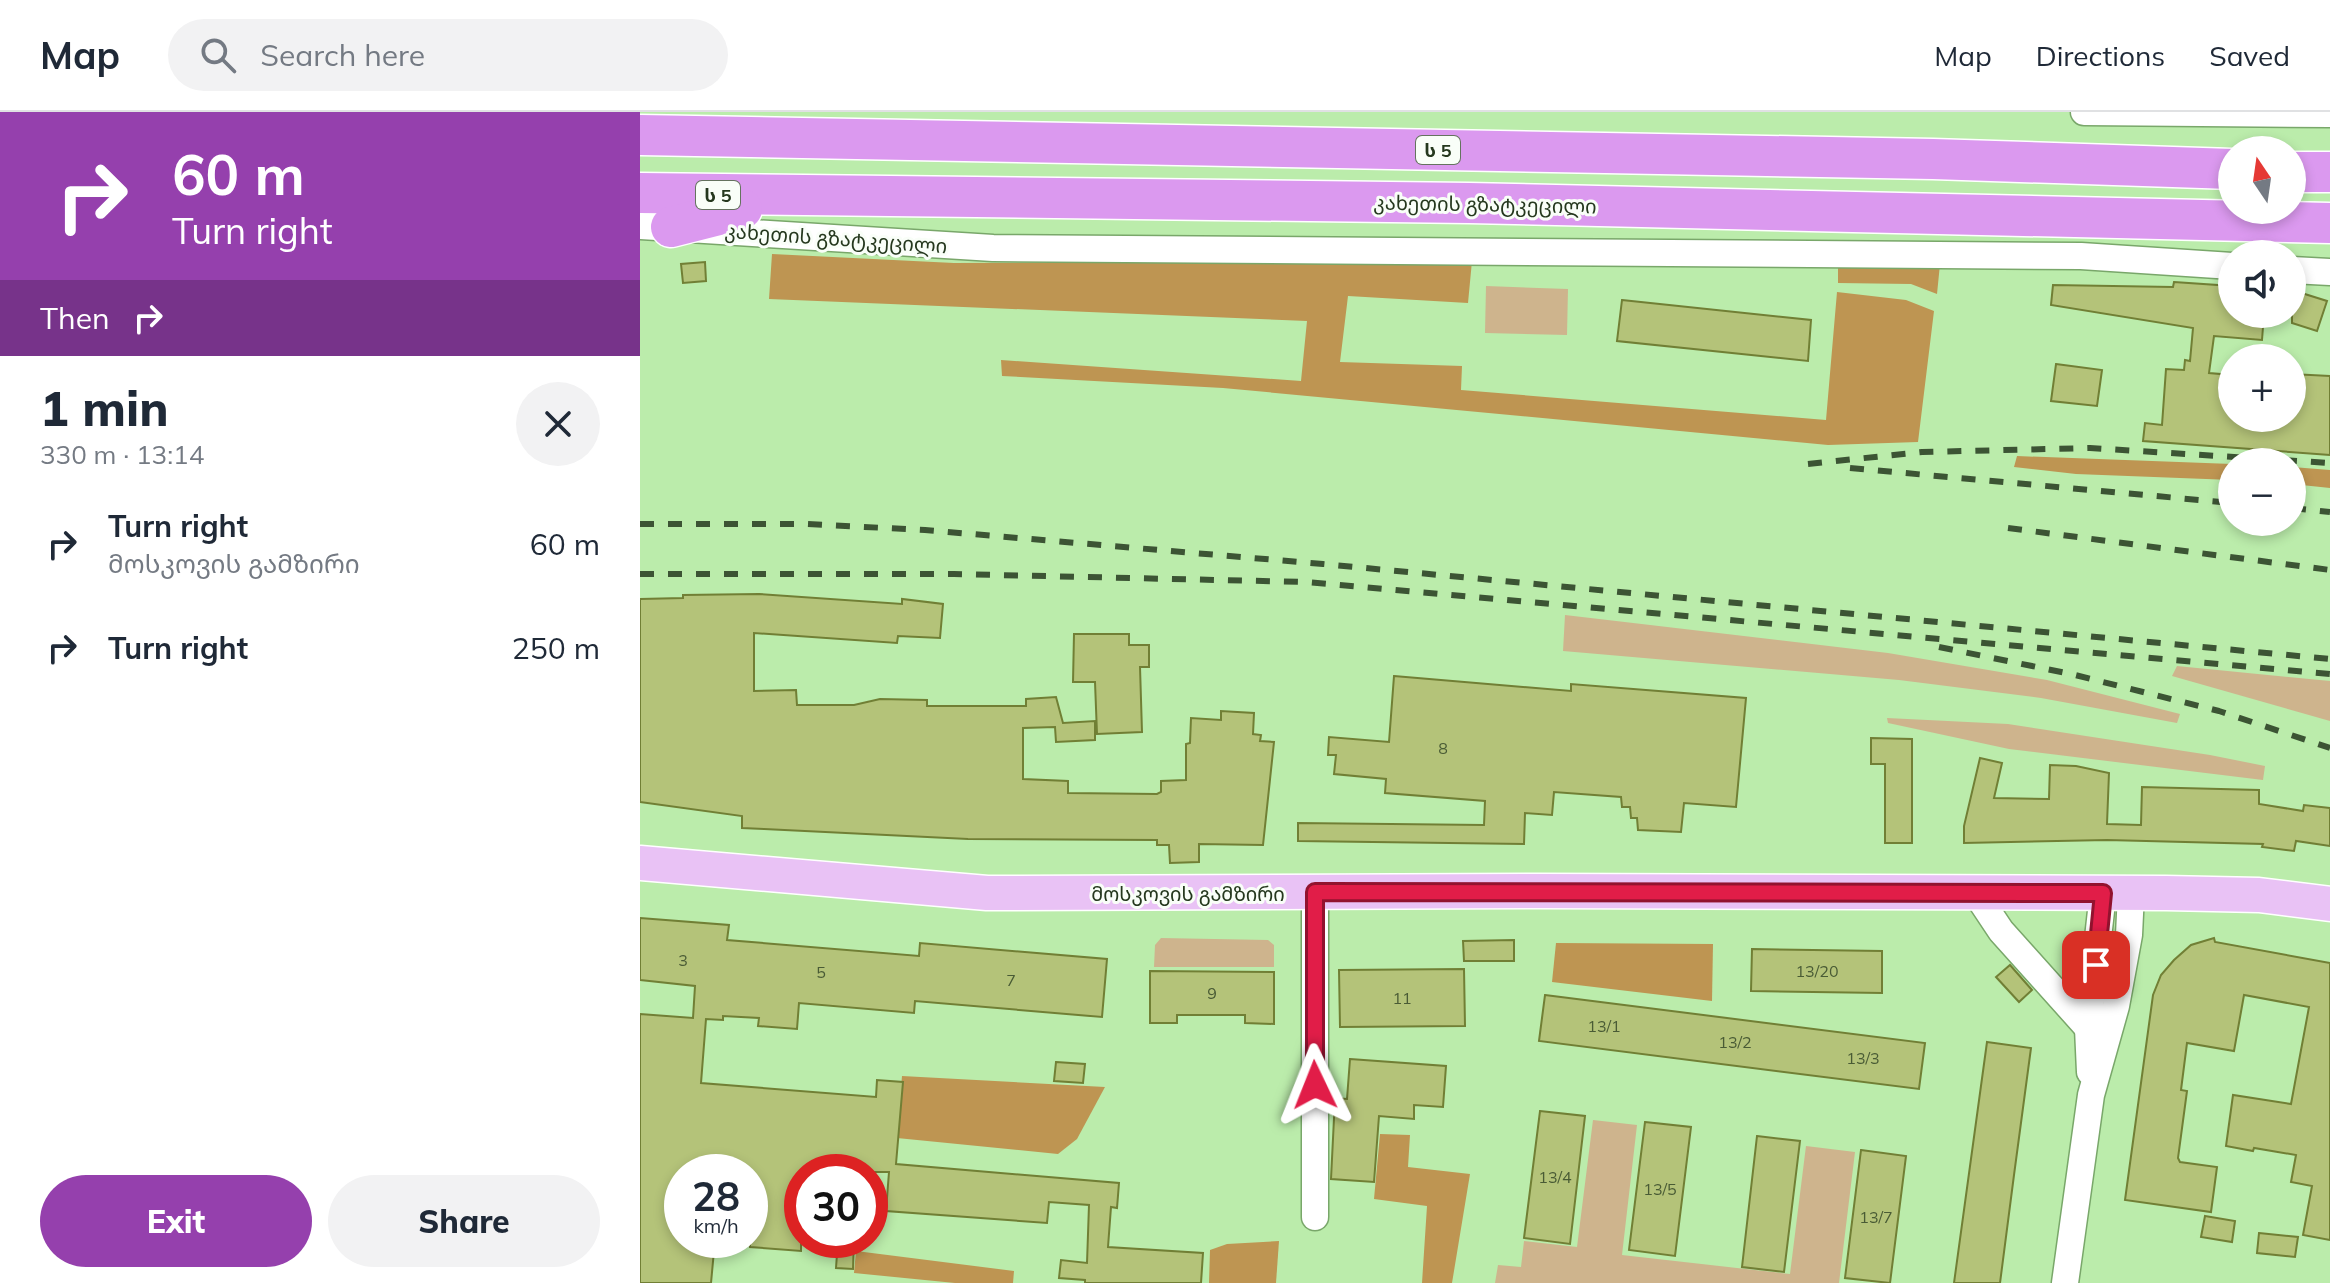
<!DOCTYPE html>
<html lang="en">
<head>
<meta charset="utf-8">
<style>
  :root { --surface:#fff; --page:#f2f2f3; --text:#1f2937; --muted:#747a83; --line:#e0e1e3; --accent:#9540ad }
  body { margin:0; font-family:Mulish,"Noto Sans Georgian",sans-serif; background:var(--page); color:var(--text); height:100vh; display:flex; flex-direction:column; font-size:30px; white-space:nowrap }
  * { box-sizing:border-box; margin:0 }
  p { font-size:26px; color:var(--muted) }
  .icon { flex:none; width:44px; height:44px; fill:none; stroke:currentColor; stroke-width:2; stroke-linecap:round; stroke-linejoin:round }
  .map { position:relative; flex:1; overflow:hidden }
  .side { display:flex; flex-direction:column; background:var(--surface); width:640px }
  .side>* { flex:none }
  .hud { background:#9540ad; color:#fff; overflow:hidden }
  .needle { width:52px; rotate:347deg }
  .controls { position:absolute; left:1578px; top:24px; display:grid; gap:16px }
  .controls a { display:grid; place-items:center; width:88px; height:88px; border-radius:50%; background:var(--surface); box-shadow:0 4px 12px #0003; font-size:40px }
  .speed { position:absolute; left:24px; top:1042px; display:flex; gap:16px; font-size:40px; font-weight:700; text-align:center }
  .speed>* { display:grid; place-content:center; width:104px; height:104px; border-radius:50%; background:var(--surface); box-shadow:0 4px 12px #0003; line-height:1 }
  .speed small { font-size:20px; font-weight:400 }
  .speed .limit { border:12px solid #d22; background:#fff; color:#111 }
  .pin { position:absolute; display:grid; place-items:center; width:68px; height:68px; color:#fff; margin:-34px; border-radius:16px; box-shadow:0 4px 12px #0006 }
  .me { position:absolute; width:88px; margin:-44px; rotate:358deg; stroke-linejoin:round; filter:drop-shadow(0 0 6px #0008) }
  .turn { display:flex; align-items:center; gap:28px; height:168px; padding:0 40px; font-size:36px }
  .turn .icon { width:104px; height:104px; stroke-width:2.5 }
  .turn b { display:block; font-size:56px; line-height:68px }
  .then { display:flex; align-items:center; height:76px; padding:0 40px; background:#0003; gap:16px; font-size:30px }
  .round { display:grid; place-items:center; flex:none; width:84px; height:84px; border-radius:42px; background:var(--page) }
  .headline { display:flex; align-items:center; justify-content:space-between; height:136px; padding:0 40px }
  h1 { font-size:48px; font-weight:800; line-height:60px }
  .action { display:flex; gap:16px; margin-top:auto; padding:16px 40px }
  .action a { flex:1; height:92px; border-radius:48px; background:var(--accent); color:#fff; font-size:32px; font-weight:800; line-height:92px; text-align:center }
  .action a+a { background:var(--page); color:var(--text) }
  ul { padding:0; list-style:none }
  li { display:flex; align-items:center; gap:24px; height:104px; padding:0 40px }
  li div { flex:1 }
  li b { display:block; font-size:30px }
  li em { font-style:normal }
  header { display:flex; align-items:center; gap:48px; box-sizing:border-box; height:112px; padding:0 40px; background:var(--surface); border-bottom:2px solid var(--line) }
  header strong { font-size:38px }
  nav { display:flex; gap:44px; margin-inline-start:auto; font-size:28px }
  .search { width:560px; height:72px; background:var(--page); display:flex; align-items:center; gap:20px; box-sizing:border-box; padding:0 28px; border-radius:44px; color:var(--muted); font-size:30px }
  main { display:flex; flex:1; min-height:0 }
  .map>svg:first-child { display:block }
</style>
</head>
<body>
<header>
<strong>Map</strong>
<div class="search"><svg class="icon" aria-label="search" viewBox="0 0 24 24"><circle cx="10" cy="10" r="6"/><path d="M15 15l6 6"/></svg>Search here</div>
<nav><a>Map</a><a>Directions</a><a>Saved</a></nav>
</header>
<main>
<section class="side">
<div class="hud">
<div class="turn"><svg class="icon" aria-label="right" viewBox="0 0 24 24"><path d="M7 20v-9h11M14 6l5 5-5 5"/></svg><div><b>60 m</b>Turn right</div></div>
<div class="then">Then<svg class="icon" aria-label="right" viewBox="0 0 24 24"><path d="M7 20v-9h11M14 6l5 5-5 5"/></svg></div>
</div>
<div class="headline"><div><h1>1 min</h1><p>330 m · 13:14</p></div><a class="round"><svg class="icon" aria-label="close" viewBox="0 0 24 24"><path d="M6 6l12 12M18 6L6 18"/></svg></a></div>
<ul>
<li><svg class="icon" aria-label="right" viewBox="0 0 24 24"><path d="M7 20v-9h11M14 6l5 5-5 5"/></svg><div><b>Turn right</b><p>მოსკოვის გამზირი</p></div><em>60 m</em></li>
<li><svg class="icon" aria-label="right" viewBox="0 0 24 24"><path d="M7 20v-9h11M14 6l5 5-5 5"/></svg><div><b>Turn right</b></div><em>250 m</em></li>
</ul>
<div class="action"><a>Exit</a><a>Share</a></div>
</section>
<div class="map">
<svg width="1690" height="1171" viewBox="0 0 1690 1171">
  <rect width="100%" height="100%" fill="#bbecab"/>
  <!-- green -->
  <g fill="#ceb48d">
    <polygon points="846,174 928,177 927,223 845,221"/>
    <polygon points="925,503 1248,541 1407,568 1540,602 1537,611 1401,586 1259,568 923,539"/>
    <polygon points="1537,554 1690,569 1690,609 1532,564"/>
    <polygon points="1247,606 1368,612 1570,643 1625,654 1623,668 1369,637 1248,611"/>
    <polygon points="521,826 628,828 634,833 634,855 514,855 515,833"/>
    <polygon points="953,1008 997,1013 982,1143 1150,1162 1166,1034 1215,1040 1199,1171 855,1171 858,1153 881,1155 884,1129 937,1135"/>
  </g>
  <!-- forest -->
  <g fill="#be9552">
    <polygon points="132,142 314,151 832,149 828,191 708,184 700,250 822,254 821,278 1186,308 1197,180 1266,188 1294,199 1278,330 1188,333 583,276 362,264 361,248 661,269 667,209 129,187"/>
    <polygon points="1175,150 1300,152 1297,182 1271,172 1198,171 1198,156 1167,155"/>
    <polygon points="1377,344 1592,352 1592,368 1436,362 1374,355"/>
    <polygon points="1652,355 1690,358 1690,376 1652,372"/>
    <polygon points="916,831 1073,832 1072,889 912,870"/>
    <polygon points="262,964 465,975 437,1027 418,1042 257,1026"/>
    <polygon points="740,1022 770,1023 768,1055 830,1062 812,1171 782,1171 787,1094 734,1087"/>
    <polygon points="639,1129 636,1171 569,1171 570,1138 587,1132"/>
    <polygon points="216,1139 374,1159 373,1171 315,1171 214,1161"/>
  </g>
  <!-- building -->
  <g fill="#b4c379" stroke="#717f35" stroke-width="2">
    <polygon points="65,150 66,169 43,171 41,152"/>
    <polygon points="1534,170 1592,174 1592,202 1624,202 1622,228 1574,224 1569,261 1592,263 1592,306 1652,306 1652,262 1690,264 1690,343 1503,329 1505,311 1522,313 1526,257 1544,258 1545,248 1550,249 1553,216 1411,193 1413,173 1533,175"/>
    <polygon points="1652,178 1687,189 1677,219 1652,211"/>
    <polygon points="982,188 1171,208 1168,249 977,229"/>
    <polygon points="1416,252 1462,258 1457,294 1411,289"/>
    <polygon points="119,482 262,492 262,487 303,492 300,526 258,524 257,531 114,521 114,579 156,578 157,593 214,593 240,587 287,588 287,594 386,594 386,587 416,585 423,611 455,609 455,628 416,630 415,615 383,616 383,667 428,669 428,681 517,682 521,680 521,669 546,668 546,632 550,631 551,606 581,608 581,599 614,601 613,622 621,623 620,629 634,630 623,733 559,732 559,750 530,751 529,733 517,733 517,728 328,727 124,717 102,716 102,704 0,690 0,487 43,486 43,483"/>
    <polygon points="434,522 489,522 489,533 509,533 509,555 500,555 502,620 457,622 455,570 433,570"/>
    <polygon points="754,564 931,579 931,572 1106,586 1096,695 1044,691 1041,720 998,718 997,706 991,706 990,695 982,695 981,685 914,680 912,703 885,701 884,732 658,729 658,711 844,713 845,689 745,681 746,667 694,662 696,643 688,643 689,625 749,630"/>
    <polygon points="1231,626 1272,627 1272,731 1245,731 1245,652 1231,652"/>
    <polygon points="1340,646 1362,651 1354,686 1409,687 1410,653 1436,654 1469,661 1467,712 1501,713 1502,675 1619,678 1619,692 1663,699 1664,693 1690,696 1690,734 1656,729 1654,739 1622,735 1623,732 1467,728 1324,731 1324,714"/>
    <polygon points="0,806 89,813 87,828 279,844 280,831 467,847 462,905 275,889 274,901 159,891 157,917 118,914 119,906 83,904 83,908 66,907 61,971 236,985 237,968 263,970 256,1052 479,1071 477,1096 471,1095 468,1135 563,1141 561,1171 445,1171 445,1168 419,1166 421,1148 447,1151 449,1093 409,1090 407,1111 246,1099 249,1060 162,1060 161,1139 110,1135 110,1060 42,1060 42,1128 75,1128 71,1171 0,1171 0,902 53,906 55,874 0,868"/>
    <polygon points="1574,826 1575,830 1690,851 1690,1128 1663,1123 1672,1074 1651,1070 1656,1043 1614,1036 1613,1039 1586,1034 1593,983 1651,992 1669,895 1604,883 1594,939 1547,931 1541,978 1547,979 1538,1046 1540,1050 1577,1055 1571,1100 1485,1088 1513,883 1521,863 1534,848 1551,833"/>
    <polygon points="874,828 874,849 824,849 823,829"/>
    <polygon points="1112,837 1242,839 1242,881 1111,879"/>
    <polygon points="1370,853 1392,878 1379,890 1356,865"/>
    <polygon points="824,857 825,914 700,915 699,858"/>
    <polygon points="510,859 634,860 634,912 605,911 605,903 537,903 537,911 510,911"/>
    <polygon points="905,883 1285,931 1279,977 899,929"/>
    <polygon points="1347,930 1391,936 1374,1063 1360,1171 1314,1171"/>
    <polygon points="710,947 806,954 803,995 774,993 774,1007 739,1004 734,1070 691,1067 695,986 707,987"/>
    <polygon points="416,950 445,952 443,971 414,969"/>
    <polygon points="900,999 945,1004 930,1132 884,1126"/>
    <polygon points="1005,1010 1051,1015 1035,1144 989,1138"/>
    <polygon points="1117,1024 1160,1029 1144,1160 1102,1155"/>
    <polygon points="1221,1038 1266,1044 1250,1171 1205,1166"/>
    <polygon points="1565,1104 1595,1109 1592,1130 1561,1125"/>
    <polygon points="1619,1121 1658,1125 1655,1145 1617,1141"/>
    <polygon points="198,1128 214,1128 213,1157 196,1156"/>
  </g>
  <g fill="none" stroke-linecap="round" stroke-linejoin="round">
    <defs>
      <g id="minor">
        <polyline points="1444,0 1690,2"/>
        <polyline points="0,114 353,136 1441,144 1592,154"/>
        <polyline points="1652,158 1690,160"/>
        <polyline points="1335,780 1361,819 1448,916"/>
        <polyline points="1450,960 1448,916 1463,781"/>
        <polyline points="675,1105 675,780"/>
        <polyline points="1425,1171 1451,983 1476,894 1489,823 1491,781"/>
      </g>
      <polyline id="major" points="0,751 347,781 900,779 1526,781 1619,783 1690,792"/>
      <g id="highway">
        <polyline points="0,23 1293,47 1592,57"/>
        <polyline points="1652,60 1690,60"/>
        <polyline points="0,81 829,91 1690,111"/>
        <polyline points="31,115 102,97"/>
      </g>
    </defs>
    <!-- minor casing -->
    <use href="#minor" stroke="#79a76a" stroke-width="29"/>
    <!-- major casing -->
    <use href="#major" stroke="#fff" stroke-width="37"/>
    <!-- highway casing -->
    <use href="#highway" stroke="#fff" stroke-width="43"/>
    <!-- minor -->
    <use href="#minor" stroke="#fff" stroke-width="26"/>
    <!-- major -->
    <use href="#major" stroke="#e9c2f5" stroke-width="34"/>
    <!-- highway -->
    <use href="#highway" stroke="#db99ef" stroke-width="40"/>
    <!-- rail -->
    <g stroke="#3c5434" stroke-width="6" stroke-dasharray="14 14" stroke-linecap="butt">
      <polyline points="1168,352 1282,340 1450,336 1690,351"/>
      <polyline points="1210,356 1592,391"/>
      <polyline points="1652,396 1690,400"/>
      <polyline points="0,412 166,412 285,418 683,452 1690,547"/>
      <polyline points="1368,416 1690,458"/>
      <polyline points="0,462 314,462 666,470 1690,562"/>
      <polyline points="1299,535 1431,562 1579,599 1690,636"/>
    </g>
  </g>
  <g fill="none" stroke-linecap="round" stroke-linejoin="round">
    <defs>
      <polyline id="route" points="675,973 675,780 1463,781 1456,853"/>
    </defs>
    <!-- route casing -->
    <use href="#route" stroke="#92132f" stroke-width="20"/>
    <!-- route -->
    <use href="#route" stroke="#e11d48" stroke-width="14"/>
  </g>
  <g text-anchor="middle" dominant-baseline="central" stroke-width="6" stroke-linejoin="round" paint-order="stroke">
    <!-- number labels -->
    <g font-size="16" fill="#495b35">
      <text x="803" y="636">8</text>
      <text x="43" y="848">3</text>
      <text x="1177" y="859">13/20</text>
      <text x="181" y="860">5</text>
      <text x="371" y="868">7</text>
      <text x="572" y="881">9</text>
      <text x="762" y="886">11</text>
      <text x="964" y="914">13/1</text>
      <text x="1095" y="930">13/2</text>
      <text x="1223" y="946">13/3</text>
      <text x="915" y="1065">13/4</text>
      <text x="1020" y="1077">13/5</text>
      <text x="1236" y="1105">13/7</text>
    </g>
    <!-- shield labels -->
    <g fill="#f9fef8" stroke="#65735f" stroke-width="2">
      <rect x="776" y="24" width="44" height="28" rx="6"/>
      <rect x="56" y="69" width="44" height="28" rx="6"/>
    </g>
    <g font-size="18" font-weight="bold" fill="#25381e">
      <text x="798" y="38">ს 5</text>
      <text x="78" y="83">ს 5</text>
    </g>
    <!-- street labels -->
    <g font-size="20" fill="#25381e" stroke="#f9fef8">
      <text transform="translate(845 92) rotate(1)">კახეთის გზატკეცილი</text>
      <text transform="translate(196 126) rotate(4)">კახეთის გზატკეცილი</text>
      <text x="548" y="781">მოსკოვის გამზირი</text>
    </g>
  </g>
</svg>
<div class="controls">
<a><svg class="needle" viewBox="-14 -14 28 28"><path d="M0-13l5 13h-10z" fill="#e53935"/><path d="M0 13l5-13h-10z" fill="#747a83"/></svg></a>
<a><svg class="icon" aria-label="sound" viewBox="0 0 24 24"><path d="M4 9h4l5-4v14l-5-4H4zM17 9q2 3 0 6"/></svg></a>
<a>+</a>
<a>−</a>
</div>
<div class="speed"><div>28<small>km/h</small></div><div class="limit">30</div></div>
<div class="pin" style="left:1456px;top:853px;background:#d93025"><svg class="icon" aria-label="arrive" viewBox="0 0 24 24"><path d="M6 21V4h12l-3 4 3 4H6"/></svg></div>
<svg class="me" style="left:675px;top:973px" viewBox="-20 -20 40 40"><path d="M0-17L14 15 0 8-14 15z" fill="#e11d48" stroke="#fff" stroke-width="4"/></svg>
</div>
</main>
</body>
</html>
